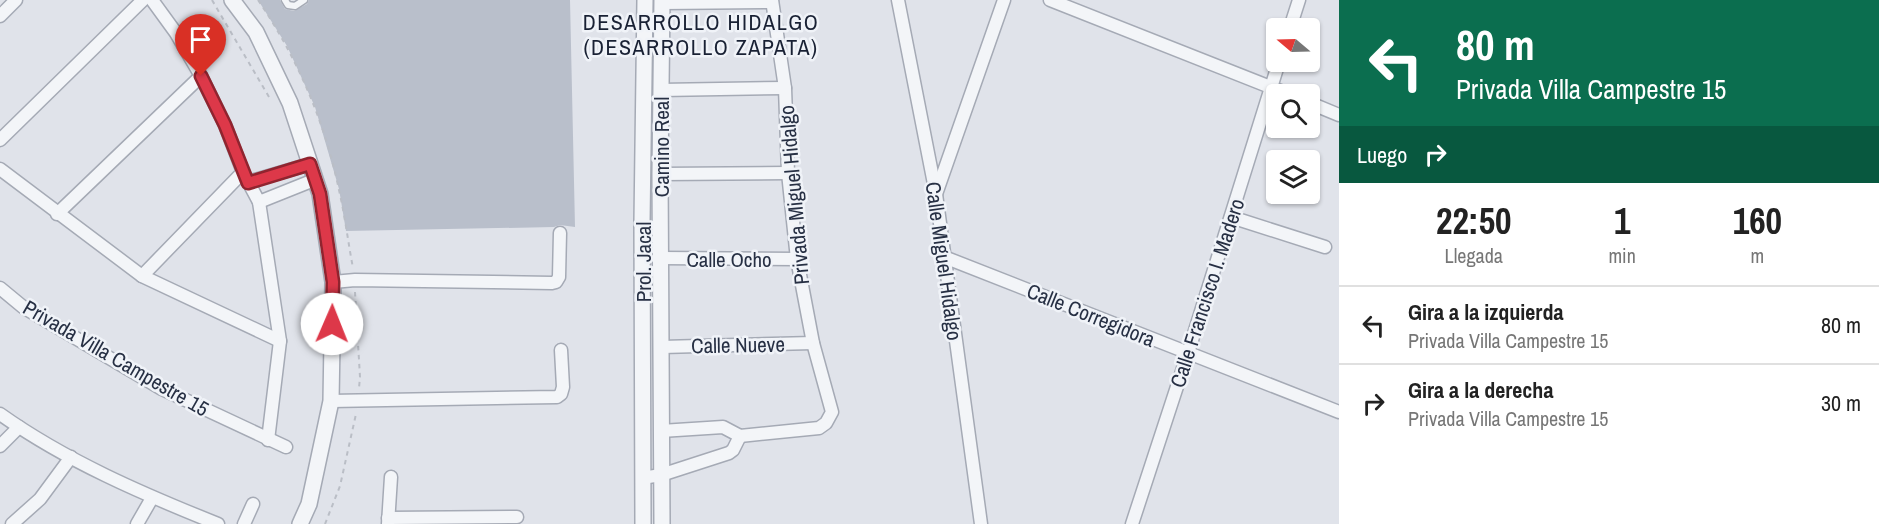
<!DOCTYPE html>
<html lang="es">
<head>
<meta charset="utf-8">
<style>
  :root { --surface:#fff; --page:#f6f6f6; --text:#222; --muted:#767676; --line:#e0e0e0 }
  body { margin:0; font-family:"Archivo Narrow",sans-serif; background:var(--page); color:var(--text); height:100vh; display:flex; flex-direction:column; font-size:22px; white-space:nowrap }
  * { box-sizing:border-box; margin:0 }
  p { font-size:20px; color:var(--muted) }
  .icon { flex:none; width:33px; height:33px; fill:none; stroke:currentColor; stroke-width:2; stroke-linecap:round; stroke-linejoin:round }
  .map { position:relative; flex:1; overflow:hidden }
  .sheet { display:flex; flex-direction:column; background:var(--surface); width:540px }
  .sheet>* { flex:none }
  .hud { background:#0b6e4f; color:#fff; overflow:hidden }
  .needle { width:39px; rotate:289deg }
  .tools { position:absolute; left:1266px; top:18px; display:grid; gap:12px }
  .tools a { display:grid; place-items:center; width:54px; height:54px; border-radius:6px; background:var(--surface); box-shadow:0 2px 4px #0004; font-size:30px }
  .pin { position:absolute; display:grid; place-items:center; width:51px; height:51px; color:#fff; margin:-62px -26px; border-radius:50% 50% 50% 0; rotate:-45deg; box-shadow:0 0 6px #0007 }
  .pin .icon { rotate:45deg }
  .me { position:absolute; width:66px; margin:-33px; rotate:1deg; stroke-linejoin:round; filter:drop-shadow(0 0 4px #0008) }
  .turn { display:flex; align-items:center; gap:21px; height:126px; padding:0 18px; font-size:27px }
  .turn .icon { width:78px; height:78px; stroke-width:2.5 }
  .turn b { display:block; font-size:42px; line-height:51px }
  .then { display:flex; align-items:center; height:57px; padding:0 18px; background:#0003; gap:12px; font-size:22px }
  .eta { display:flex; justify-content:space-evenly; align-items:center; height:102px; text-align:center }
  .eta b { font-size:36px; font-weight:700; line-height:42px }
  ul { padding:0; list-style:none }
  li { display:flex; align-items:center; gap:18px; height:78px; padding:0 18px; border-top:2px solid var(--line) }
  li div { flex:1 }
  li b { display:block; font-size:22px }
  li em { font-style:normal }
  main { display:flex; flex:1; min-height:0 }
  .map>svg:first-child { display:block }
</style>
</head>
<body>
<main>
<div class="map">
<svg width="1339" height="524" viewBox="0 0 1339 524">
  <rect width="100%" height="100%" fill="#e0e3ea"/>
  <!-- building -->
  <polygon fill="#b9bfcb" points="258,0 280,0 285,9 294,11 307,4 309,0 570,0 575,227 560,225 554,227 346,231 339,189 315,107 287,46"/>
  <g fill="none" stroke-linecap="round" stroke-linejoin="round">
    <defs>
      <polyline id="service" points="285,0 288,5 295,6 304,0"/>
      <g id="minor">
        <polyline points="152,0 176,33 201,76 225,125 243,172 259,202 280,341 268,440"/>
        <polyline points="898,0 936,194 981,524"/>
        <polyline points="1050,0 1288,94"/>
        <polyline points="662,3 772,2"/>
        <polyline points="0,16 16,0"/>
        <polyline points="1290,28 1299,0"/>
        <polyline points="661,90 785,88"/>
        <polyline points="1310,103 1339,115"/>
        <polyline points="0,140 143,0"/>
        <polyline points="0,169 142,276 280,341"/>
        <polyline points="660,174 788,173"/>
        <polyline points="248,182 310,164"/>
        <polyline points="936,194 1004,0"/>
        <polyline points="259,202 314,180"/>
        <polyline points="57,214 201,76"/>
        <polyline points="1231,217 1325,247"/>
        <polyline points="944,257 1339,412"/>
        <polyline points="661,258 797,259"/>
        <polyline points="142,276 243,172"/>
        <polyline points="333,282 355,280 552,283 556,282 559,277 560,233"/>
        <polyline points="0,288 23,307 162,389 286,447"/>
        <polyline points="662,347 813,343"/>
        <polyline points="331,401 557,397 561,394 563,387 561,350"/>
        <path d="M 0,414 C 66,461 143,494 218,524"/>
        <polyline points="661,431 723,427 740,436 819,428 826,423 832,412 813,343 797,259 788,173 785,88 772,0"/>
        <polyline points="0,446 19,427"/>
        <polyline points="642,478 661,475 729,453 733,450 740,436"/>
        <polyline points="388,518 517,517"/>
        <polyline points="12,524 40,499 71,457"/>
        <polyline points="137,524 152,498"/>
        <polyline points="244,524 253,504"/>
        <polyline points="388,524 391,477"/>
        <polyline points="1132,524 1188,353 1279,62"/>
      </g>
      <g id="tertiary">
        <polyline points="232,0 256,32 290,103 320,194 333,282 331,401 309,504 300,524"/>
        <polyline points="662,0 660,174 662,524"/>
        <polyline points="643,524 642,222 645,0"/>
      </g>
    </defs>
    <!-- service casing -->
    <use href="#service" stroke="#a5aab5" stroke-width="9"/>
    <!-- minor casing -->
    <use href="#minor" stroke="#a5aab5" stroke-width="15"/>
    <!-- tertiary casing -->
    <use href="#tertiary" stroke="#a5aab5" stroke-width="18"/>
    <!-- path -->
    <g stroke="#babec6" stroke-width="2" stroke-dasharray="4.5 4.5" stroke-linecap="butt">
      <polyline points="212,0 269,97"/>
      <path d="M 258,0 C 297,57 325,122 339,190 C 345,216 348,242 353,268"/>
      <polyline points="355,292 360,377 359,388"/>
      <polyline points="325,524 340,486 356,414"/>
    </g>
    <!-- service -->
    <use href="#service" stroke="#f3f5f8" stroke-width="6"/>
    <!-- minor -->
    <use href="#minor" stroke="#f3f5f8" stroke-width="12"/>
    <!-- tertiary -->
    <use href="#tertiary" stroke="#f3f5f8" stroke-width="15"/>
  </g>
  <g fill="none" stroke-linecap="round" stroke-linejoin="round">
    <defs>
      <polyline id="route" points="201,76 225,125 248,183 310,164 320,194 333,282 332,324"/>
    </defs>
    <!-- route casing -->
    <use href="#route" stroke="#90242f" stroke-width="15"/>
    <!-- route -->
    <use href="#route" stroke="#dd3849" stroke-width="10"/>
  </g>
  <g text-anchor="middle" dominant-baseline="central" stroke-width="5" stroke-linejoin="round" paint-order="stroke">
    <!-- street labels -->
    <g font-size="21" fill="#273044" stroke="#f0f3f8">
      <text transform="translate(661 147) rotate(-90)">Camino Real</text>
      <text transform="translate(794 195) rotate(-95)">Privada Miguel Hidalgo</text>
      <text x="729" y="259">Calle Ocho</text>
      <text transform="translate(944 261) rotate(82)">Calle Miguel Hidalgo</text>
      <text transform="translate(643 262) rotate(-90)">Prol. Jacal</text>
      <text transform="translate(1207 293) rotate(-72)">Calle Francisco I. Madero</text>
      <text transform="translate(1091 315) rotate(22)">Calle Corregidora</text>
      <text transform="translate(738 345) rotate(-1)">Calle Nueve</text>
      <text transform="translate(116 358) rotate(30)">Privada Villa Campestre 15</text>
    </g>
    <!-- neighbourhood labels -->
    <g font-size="22" letter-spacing="1.5" fill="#192134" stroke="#f0f3f8">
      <text x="701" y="22">DESARROLLO HIDALGO<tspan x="701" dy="25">(DESARROLLO ZAPATA)</tspan></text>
    </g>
  </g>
</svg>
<div class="tools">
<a><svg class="needle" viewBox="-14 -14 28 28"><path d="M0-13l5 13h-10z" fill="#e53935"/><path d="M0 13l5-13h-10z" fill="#767676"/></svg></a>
<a><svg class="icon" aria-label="search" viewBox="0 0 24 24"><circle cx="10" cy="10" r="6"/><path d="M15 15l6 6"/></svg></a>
<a><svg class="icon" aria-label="layers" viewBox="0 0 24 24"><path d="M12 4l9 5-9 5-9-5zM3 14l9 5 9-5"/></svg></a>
</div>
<div class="pin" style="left:201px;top:76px;background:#d93025"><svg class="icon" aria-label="arrive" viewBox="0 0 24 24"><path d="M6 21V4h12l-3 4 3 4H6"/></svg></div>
<svg class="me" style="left:332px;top:324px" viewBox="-20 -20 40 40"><circle r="19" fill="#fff"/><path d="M0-13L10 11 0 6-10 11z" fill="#dd3849"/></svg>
</div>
<section class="sheet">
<div class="hud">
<div class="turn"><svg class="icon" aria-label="left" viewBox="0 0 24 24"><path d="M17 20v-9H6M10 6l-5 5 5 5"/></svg><div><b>80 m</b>Privada Villa Campestre 15</div></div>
<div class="then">Luego<svg class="icon" aria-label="right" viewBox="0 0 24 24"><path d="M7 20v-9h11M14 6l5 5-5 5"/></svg></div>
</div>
<div class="eta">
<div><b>22:50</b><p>Llegada</p></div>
<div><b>1</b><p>min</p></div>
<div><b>160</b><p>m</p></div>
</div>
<ul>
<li><svg class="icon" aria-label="left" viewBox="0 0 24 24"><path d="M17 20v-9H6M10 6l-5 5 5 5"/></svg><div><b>Gira a la izquierda</b><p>Privada Villa Campestre 15</p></div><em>80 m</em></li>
<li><svg class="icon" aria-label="right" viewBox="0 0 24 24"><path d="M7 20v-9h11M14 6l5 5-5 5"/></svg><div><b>Gira a la derecha</b><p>Privada Villa Campestre 15</p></div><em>30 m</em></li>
</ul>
</section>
</main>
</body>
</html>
